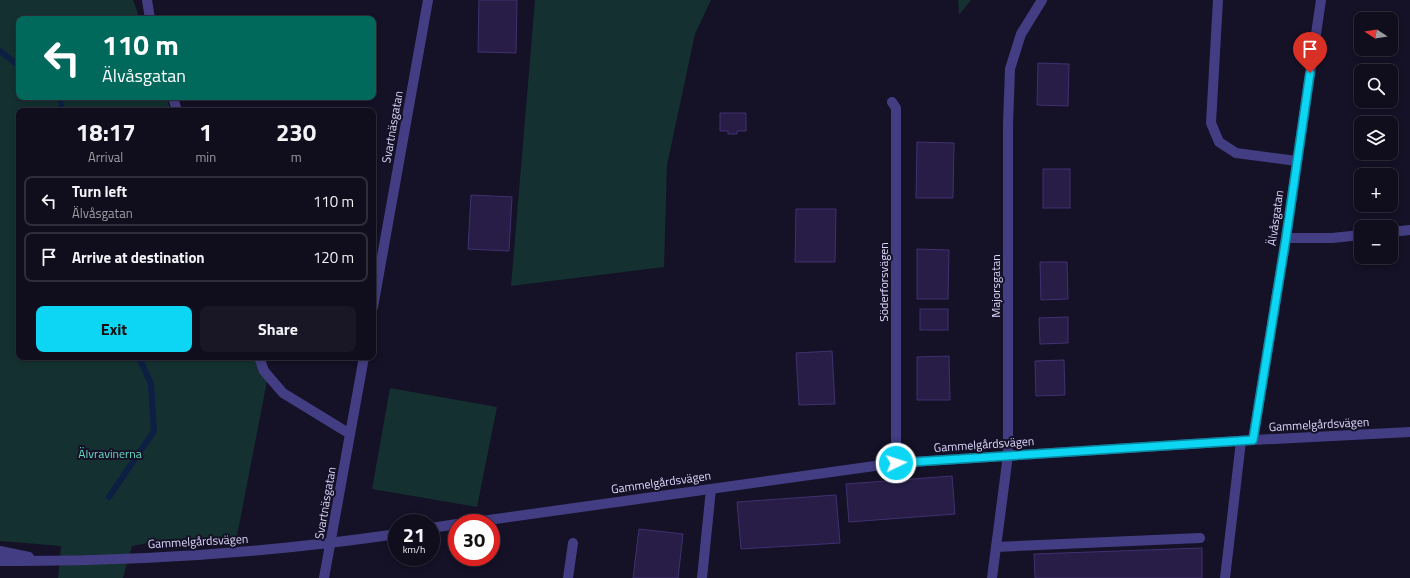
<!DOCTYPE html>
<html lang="en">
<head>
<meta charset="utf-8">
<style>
  :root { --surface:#100d1c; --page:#191625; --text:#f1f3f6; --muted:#9c9ca3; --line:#302d3b; --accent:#0dd5f4 }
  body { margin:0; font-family:"Titillium Web",sans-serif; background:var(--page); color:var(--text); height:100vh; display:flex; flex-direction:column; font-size:15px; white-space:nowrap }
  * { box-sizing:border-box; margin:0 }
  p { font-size:13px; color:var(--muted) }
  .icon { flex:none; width:22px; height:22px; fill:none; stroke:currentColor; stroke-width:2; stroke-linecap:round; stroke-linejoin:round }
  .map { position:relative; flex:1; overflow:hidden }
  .panel { position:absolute; left:16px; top:108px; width:360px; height:252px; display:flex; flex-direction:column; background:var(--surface); border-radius:8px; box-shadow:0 2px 6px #0003,0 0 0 1px var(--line) }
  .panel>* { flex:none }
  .banner { position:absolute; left:16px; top:16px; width:360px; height:84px; border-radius:8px; box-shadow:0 2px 6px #0003,0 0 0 1px var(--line); background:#00695c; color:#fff; overflow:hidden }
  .needle { width:26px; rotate:282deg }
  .buttons { position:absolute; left:1354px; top:12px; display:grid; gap:8px }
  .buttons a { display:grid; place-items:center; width:44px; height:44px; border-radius:8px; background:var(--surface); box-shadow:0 2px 6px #0003,0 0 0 1px var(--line); font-size:20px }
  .speed { position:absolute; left:388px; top:514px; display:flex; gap:8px; font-size:20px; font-weight:700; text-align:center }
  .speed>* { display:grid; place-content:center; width:52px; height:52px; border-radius:50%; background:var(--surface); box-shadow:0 2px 6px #0003,0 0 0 1px var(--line); line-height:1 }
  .speed small { font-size:10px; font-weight:400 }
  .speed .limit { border:6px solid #d22; background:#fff; color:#111 }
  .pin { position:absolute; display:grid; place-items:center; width:34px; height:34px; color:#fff; margin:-41px -17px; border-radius:50% 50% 50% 0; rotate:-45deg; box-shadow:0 0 4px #0007 }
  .pin .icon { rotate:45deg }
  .me { position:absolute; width:44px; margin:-22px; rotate:86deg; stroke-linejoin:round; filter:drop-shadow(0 0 3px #0008) }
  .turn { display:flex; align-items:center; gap:14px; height:84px; padding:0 20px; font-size:18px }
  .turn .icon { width:52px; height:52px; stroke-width:2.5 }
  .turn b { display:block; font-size:28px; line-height:34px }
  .eta { display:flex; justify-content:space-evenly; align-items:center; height:68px; text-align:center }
  .eta b { font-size:24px; font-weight:700; line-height:28px }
  .action { display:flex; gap:8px; margin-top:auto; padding:8px 20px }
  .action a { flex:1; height:46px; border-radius:8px; background:var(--accent); color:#111; font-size:16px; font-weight:700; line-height:46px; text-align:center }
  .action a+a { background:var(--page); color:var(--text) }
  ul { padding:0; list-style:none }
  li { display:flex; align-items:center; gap:12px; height:50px; margin:0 8px 6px; padding:0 12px; border:2px solid var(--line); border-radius:8px }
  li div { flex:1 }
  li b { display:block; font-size:15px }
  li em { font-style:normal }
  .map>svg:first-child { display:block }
</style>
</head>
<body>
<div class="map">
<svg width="1410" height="578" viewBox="0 0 1410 578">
  <rect width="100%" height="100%" fill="#151126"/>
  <!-- green -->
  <g fill="#143030">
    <path d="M 0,0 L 133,0 L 140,19 L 19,19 L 19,97 L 166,97 L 171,111 L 19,111 L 19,357 L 258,357 L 267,381 L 237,536 C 202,539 166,538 132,546 L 123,578 L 58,578 L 61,546 L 0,541 Z"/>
    <polygon points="535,0 711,0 695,34 667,165 664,267 511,286"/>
    <polygon points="958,0 971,0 959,15"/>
    <polygon points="390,388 497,407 477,507 372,489"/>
  </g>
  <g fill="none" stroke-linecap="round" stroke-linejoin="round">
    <!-- stream -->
    <g stroke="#0d1f43" stroke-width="6">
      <polyline points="0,51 19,66"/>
      <polyline points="58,97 60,99 62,111"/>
      <polyline points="109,497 154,431 151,384 139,357"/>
    </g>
  </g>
  <!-- building -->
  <g fill="#271d47" stroke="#403171">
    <polygon points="479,0 517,0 516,53 478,52"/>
    <polygon points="1038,63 1069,64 1068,106 1037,105"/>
    <polygon points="720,113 746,113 746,131 737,131 737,134 728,134 728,131 720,131"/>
    <polygon points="917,142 954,143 953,198 916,198"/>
    <rect x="1043" y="169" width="27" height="39"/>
    <polygon points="471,195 512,197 509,251 468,249"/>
    <polygon points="796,209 836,209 835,262 795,262"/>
    <polygon points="917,249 949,250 948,299 917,299"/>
    <polygon points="1040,262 1067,262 1068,299 1041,300"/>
    <rect x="920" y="309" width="28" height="21"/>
    <polygon points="1068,317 1068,343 1040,344 1039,318"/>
    <polygon points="832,351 835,404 799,405 796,353"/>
    <polygon points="949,356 950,400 917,400 917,357"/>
    <polygon points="1064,360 1065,395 1036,396 1035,361"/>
    <polygon points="952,476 955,514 849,522 846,484"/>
    <polygon points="836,495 840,543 741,549 737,502"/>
    <polygon points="639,529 683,534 678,578 633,578"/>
    <polygon points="1202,548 1202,578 1035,578 1034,554"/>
  </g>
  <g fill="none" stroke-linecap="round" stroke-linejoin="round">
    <!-- minor -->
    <g stroke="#433e83" stroke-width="10">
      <polyline points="147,0 150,19"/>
      <polyline points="1218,0 1211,123 1219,142 1236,153 1297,161"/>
      <polyline points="173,97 177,111"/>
      <polyline points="892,102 896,108 896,463"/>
      <polyline points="1391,232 1410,230"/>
      <polyline points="1286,238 1332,238 1361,235"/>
      <polyline points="373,307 428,0"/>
      <polyline points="259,357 264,371 283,393 350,434"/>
      <polyline points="1253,440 1286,238 1321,0"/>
      <polyline points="467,523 896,463 1253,440 1410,432"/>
      <polyline points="431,528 457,524"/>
      <polyline points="996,547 1200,538"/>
      <polyline points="0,551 29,557"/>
      <path d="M 0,561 C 132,562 266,553 397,534"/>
      <polyline points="324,578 364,357"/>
      <polyline points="568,578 573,543"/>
      <polyline points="702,578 711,489"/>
      <polyline points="992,578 1008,455 1008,124 1010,69 1021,34 1042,0"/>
      <polyline points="1225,578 1241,441"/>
    </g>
  </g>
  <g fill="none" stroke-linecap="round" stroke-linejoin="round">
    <defs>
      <polyline id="route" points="896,463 1253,440 1286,238 1310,73"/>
    </defs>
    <!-- route casing -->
    <use href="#route" stroke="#088a9f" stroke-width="10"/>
    <!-- route -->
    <use href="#route" stroke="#0dd5f4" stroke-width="7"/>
  </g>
  <g text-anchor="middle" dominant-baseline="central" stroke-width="4" stroke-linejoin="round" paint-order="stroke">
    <!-- street labels -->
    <g font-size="12" fill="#ddd8fd" stroke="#151126">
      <text transform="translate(392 127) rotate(-80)">Svartnäsgatan</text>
      <text transform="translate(1275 218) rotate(-82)">Älvåsgatan</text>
      <text transform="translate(883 282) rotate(-90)">Söderforsvägen</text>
      <text transform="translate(995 286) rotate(-90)">Majorsgatan</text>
      <text transform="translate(1319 424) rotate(-3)">Gammelgårdsvägen</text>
      <text transform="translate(984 444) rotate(-4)">Gammelgårdsvägen</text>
      <text transform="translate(661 482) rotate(-8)">Gammelgårdsvägen</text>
      <text transform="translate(325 503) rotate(-80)">Svartnäsgatan</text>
      <text transform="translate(198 541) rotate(-3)">Gammelgårdsvägen</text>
    </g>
    <!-- park labels -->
    <g font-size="12" fill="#66dbc2" stroke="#151126">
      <text x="110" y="453">Älvravinerna</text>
    </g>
  </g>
</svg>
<div class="buttons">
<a><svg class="needle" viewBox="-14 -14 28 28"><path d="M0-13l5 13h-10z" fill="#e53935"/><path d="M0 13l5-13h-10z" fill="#9c9ca3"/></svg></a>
<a><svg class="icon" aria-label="search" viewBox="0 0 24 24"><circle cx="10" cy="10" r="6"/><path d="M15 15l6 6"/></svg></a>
<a><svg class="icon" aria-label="layers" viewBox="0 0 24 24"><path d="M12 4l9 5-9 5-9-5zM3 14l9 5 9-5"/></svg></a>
<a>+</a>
<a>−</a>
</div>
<div class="speed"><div>21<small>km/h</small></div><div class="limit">30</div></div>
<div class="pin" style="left:1310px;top:73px;background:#d93025"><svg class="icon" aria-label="arrive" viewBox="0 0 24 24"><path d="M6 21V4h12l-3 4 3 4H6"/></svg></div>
<svg class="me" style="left:896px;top:463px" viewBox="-20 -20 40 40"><circle r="17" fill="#0dd5f4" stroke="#fff" stroke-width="3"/><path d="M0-11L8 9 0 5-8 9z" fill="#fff"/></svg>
<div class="banner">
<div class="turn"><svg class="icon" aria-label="left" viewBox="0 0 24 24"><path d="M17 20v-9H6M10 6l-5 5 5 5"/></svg><div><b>110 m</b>Älvåsgatan</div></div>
</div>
<section class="panel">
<div class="eta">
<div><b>18:17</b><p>Arrival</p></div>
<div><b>1</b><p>min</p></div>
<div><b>230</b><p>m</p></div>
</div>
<ul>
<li><svg class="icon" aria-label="left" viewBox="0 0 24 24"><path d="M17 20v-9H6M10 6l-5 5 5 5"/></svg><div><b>Turn left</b><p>Älvåsgatan</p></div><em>110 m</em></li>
<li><svg class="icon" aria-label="arrive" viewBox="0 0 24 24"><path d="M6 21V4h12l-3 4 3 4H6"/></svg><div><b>Arrive at destination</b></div><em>120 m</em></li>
</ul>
<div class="action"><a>Exit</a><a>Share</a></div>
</section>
</div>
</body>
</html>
